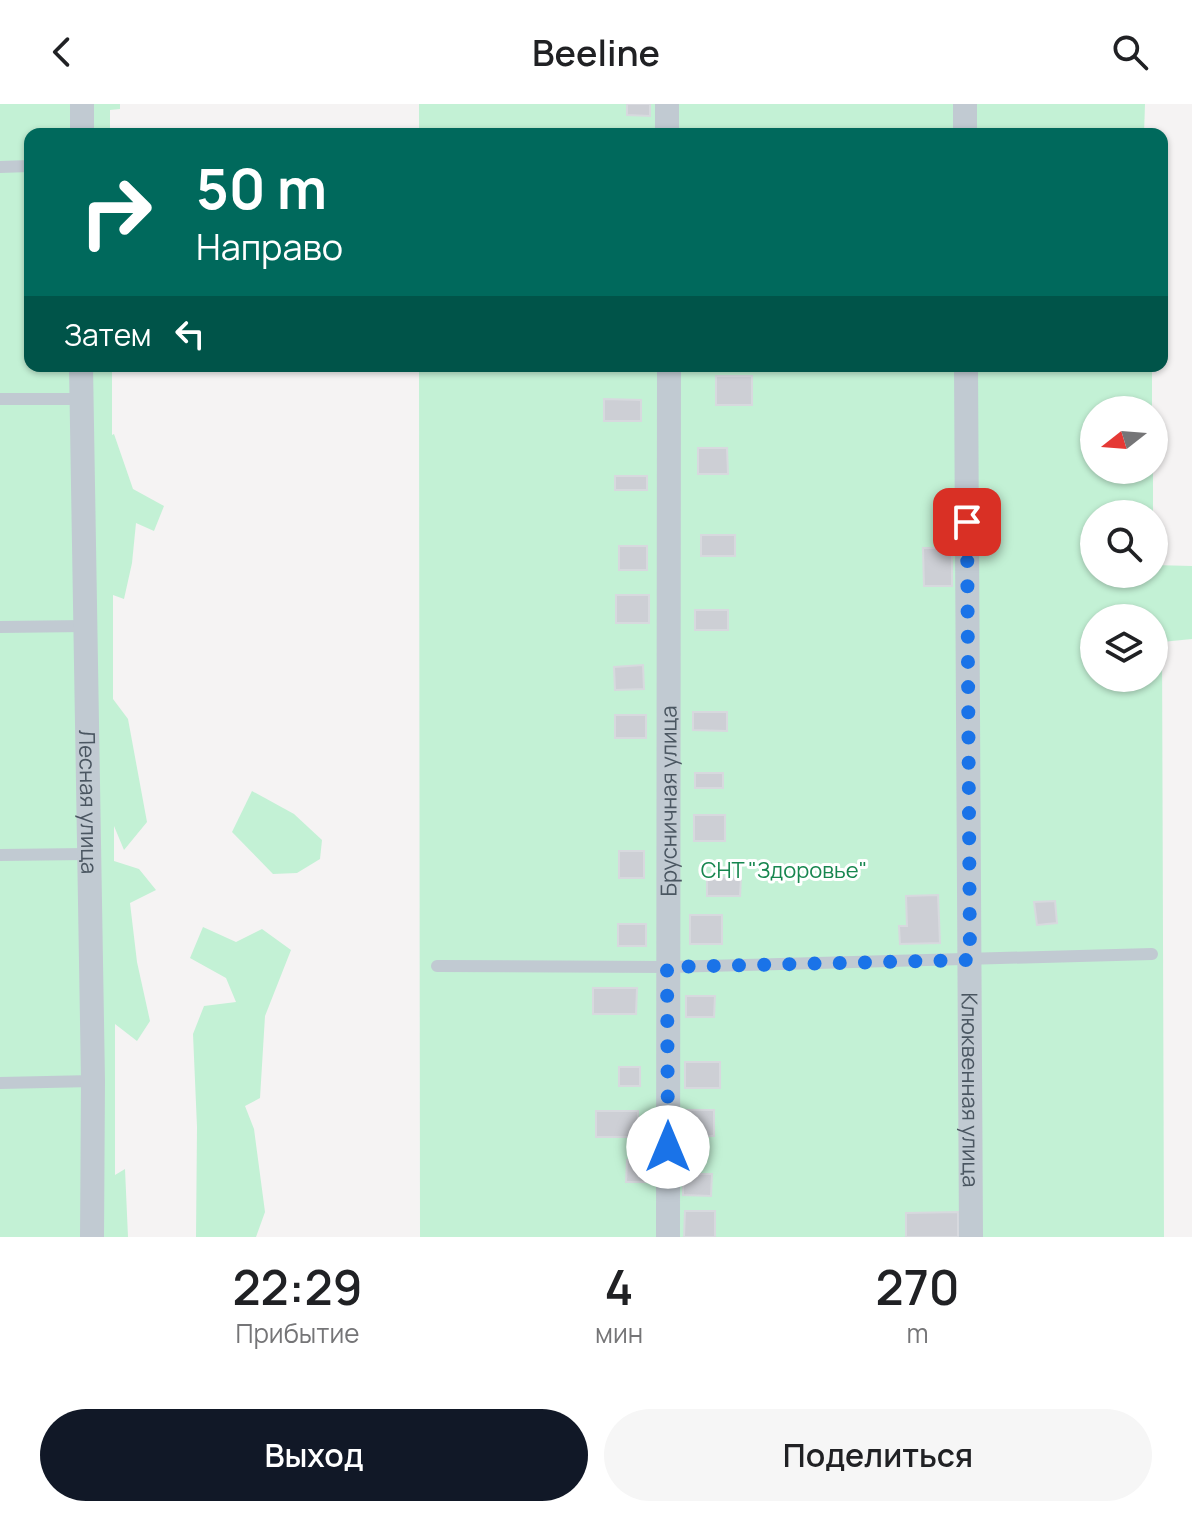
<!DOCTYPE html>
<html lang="ru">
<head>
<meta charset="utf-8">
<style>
  :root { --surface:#fff; --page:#f6f6f6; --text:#202124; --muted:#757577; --accent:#111827 }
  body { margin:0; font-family:Manrope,sans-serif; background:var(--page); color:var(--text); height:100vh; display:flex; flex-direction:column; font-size:30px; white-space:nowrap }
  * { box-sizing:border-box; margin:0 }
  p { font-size:26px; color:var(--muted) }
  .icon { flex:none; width:44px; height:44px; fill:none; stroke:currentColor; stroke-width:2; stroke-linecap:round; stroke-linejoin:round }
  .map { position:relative; height:1133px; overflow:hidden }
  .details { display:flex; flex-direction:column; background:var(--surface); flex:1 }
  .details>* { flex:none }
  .hud { position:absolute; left:24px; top:24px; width:1144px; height:244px; border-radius:16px; box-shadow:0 2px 6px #0004; background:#00695c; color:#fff; overflow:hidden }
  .needle { width:52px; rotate:253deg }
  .buttons { position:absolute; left:1080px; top:292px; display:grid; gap:16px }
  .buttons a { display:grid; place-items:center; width:88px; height:88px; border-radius:50%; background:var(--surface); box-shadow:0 2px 6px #0004; font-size:40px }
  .pin { position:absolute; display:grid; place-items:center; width:68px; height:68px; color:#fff; margin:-34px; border-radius:16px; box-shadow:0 4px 12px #0006 }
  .me { position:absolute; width:88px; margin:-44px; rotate:0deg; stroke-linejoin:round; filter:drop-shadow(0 0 6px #0008) }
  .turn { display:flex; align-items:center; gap:28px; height:168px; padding:0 40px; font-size:36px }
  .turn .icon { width:104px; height:104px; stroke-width:2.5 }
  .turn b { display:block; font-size:56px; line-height:68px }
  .then { display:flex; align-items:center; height:76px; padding:0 40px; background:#0003; gap:16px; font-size:30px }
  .eta { display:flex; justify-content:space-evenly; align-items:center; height:136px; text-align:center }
  .eta b { font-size:48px; font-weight:600; line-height:56px }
  .primary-button { display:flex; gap:16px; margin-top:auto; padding:16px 40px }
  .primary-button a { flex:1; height:92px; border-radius:48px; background:var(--accent); color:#fff; font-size:32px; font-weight:600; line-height:92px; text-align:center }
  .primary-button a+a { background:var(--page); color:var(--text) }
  header { display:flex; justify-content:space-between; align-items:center; height:104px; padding:0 40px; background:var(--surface); font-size:36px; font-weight:600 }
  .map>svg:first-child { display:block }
</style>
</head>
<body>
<header><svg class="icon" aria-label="back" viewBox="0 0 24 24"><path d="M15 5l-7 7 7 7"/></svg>Beeline<svg class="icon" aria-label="search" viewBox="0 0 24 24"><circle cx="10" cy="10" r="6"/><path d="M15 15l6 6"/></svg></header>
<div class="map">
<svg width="1192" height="1133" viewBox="0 0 1192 1133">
  <rect width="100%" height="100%" fill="#f5f3f3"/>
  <!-- green -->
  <g fill="#c3f1d5" fill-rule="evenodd">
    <polygon points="0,0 120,0 120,5 110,6 110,30 30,30 30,262 112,262 112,331 114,330 133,385 164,402 154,427 136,419 132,459 124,495 113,491 113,595 128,615 147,718 124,746 114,722 114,757 139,765 156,786 130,799 137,858 150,917 137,937 115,920 115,1071 125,1065 128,1133 0,1133"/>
    <polygon points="419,0 1145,0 1144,30 419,30"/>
    <path d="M 419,262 L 1152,262 L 1152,306 L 1094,306 L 1094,366 L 1153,366 L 1153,410 L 1094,410 L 1094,470 L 1154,470 L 1154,461 L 1192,462 L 1192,535 L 1162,538 L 1164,1133 L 420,1133 ZM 1094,514 L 1154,514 L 1154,574 L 1094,574 Z"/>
    <polygon points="252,687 294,710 322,736 320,755 297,769 273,770 232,728"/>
    <polygon points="203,823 236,838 262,825 291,846 265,912 260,994 245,1002 254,1025 265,1108 256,1133 196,1133 197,1023 193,930 204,902 236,898 226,874 190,854"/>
  </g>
  <!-- building -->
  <g fill="#cdcfd5" stroke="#d7d9de" stroke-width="2">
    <polygon points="627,0 650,0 650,12 627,11"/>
    <rect x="716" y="272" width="36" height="29"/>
    <polygon points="604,295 641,296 641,317 604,317"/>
    <polygon points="698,344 727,344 728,370 698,370"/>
    <rect x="615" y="372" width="32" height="14"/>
    <rect x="701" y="431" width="34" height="21"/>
    <rect x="619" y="442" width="28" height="24"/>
    <polygon points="923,444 952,444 952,482 924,482"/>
    <rect x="616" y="491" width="33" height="28"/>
    <rect x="695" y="506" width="33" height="20"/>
    <polygon points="643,561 644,585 615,586 614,563"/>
    <polygon points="693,608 727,608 727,627 693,626"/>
    <rect x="615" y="611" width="31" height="23"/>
    <rect x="695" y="669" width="28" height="15"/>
    <rect x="694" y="711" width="31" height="26"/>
    <rect x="619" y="747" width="25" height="27"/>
    <polygon points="707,773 741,773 740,792 707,792"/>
    <polygon points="938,791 940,839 900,840 899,822 907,822 906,792"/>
    <polygon points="1055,797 1057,819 1037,821 1034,798"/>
    <rect x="690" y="811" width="32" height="29"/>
    <rect x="618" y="820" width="28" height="22"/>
    <polygon points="593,884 637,884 636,910 593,910"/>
    <polygon points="686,892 715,892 714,913 686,913"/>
    <rect x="685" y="958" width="35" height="26"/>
    <rect x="619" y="963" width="21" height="19"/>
    <rect x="686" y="1006" width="28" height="26"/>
    <rect x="596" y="1007" width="42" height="26"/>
    <polygon points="627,1056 651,1056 651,1078 626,1078"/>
    <polygon points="683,1070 712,1070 711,1092 683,1091"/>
    <polygon points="685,1107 715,1107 715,1133 684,1133"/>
    <polygon points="958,1108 958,1133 906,1133 906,1109"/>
  </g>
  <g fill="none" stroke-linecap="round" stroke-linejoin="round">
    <!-- service -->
    <g stroke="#c1cad2" stroke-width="12">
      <polyline points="0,63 30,62"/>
      <polyline points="0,295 81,295"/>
      <polyline points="0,523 86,522"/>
      <polyline points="0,751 87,750"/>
      <polyline points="437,862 667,863 1152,850"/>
      <polyline points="0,979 93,977"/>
    </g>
    <!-- minor -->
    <g stroke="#c1cad2" stroke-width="24">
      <polyline points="667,0 667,30"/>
      <polyline points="965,0 965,30"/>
      <polyline points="82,30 82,0"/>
      <path id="s1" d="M 81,262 L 93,977 L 92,1133"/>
      <path id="s2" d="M 966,262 L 971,1133"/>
      <path id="s3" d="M 668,1133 L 669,262"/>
    </g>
  </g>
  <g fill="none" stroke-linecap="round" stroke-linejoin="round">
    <!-- route -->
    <polyline stroke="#1a73e8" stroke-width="14" stroke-dasharray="0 25.2" points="668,1043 667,863 970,856 967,418"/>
  </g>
  <g text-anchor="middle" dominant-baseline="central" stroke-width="6" stroke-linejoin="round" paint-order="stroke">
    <!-- street labels -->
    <g font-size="22" fill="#4a5661" stroke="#fff">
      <text stroke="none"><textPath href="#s3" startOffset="436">Брусничная улица</textPath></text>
      <text stroke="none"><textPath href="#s1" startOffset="436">Лесная улица</textPath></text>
      <text stroke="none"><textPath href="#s2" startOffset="724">Клюквенная улица</textPath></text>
    </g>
    <!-- park labels -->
    <g font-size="22" fill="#17864f" stroke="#fff">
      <text x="784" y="766">СНТ "Здоровье"</text>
    </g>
  </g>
</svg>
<div class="buttons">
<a><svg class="needle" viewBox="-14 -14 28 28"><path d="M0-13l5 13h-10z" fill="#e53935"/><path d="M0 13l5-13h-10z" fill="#757577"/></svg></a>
<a><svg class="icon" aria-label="search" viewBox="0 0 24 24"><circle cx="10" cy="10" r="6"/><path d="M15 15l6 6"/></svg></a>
<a><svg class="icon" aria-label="layers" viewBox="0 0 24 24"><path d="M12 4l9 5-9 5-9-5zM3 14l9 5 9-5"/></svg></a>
</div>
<div class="pin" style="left:967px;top:418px;background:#d93025"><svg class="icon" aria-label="arrive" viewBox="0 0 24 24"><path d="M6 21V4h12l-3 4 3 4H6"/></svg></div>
<svg class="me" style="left:668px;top:1043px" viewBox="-20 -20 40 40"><circle r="19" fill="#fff"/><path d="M0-13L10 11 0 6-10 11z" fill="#1a73e8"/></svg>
<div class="hud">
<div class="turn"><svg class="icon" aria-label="right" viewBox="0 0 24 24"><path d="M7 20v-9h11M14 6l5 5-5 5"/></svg><div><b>50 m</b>Направо</div></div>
<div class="then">Затем<svg class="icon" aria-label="left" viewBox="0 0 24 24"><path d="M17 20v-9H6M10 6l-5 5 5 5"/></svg></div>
</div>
</div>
<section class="details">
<div class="eta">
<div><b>22:29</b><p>Прибытие</p></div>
<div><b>4</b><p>мин</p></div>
<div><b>270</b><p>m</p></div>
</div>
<div class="primary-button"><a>Выход</a><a>Поделиться</a></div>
</section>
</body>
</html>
